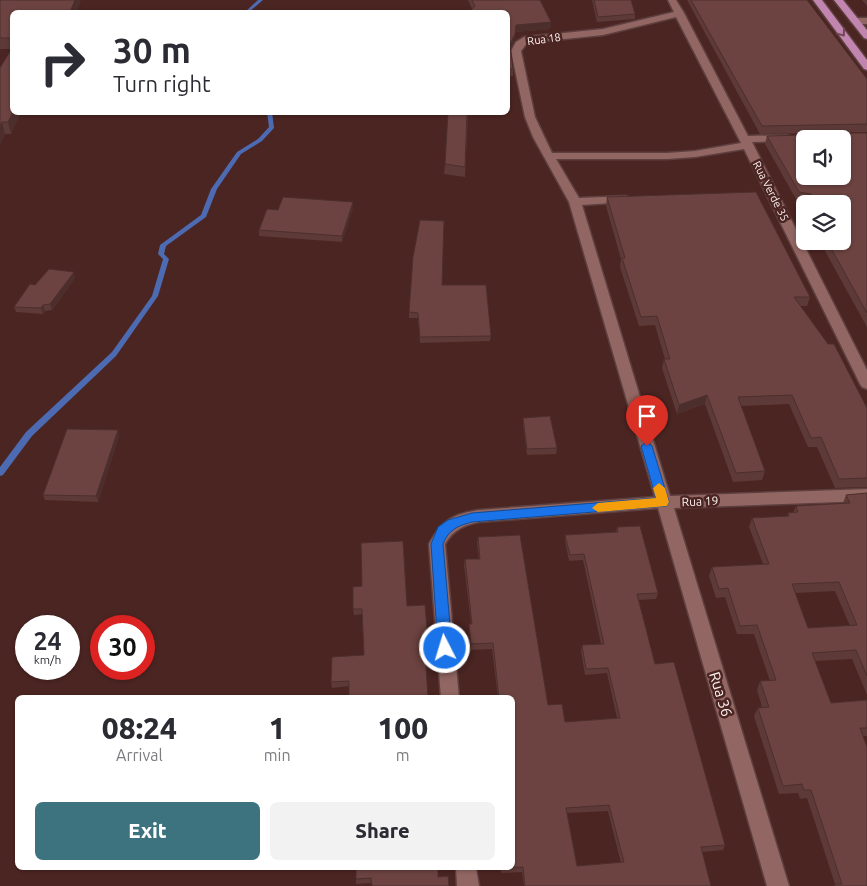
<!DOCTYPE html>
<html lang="en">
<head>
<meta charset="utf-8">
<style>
  :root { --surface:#fff; --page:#f2f2f3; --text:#2b2b33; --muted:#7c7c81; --accent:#3d737e }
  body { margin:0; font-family:Ubuntu,sans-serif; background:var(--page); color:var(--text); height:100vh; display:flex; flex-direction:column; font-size:19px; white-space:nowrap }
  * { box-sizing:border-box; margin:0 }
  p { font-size:16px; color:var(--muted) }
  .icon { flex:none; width:28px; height:28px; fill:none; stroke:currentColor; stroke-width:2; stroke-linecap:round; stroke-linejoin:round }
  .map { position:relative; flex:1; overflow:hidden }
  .details { position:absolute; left:15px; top:695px; width:500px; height:175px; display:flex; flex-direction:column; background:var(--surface); border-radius:8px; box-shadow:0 1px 4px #0004 }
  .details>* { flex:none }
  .banner { position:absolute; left:10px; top:10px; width:500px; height:105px; border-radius:8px; box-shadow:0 1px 4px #0004; background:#fff; color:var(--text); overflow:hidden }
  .controls { position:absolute; left:796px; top:130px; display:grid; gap:10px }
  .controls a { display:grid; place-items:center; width:55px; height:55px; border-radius:8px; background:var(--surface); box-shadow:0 1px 4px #0004; font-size:25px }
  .speed { position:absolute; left:15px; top:615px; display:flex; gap:10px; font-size:25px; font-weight:700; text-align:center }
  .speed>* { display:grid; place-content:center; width:65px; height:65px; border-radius:50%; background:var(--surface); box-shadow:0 1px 4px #0004; line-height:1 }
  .speed small { font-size:12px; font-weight:400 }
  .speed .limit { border:8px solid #d22; background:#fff; color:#111 }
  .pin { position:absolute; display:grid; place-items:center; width:42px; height:42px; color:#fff; margin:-51px -21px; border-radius:50% 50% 50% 0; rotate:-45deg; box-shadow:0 0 5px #0007 }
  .pin .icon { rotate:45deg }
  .me { position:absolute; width:55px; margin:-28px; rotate:355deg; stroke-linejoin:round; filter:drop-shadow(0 0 4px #0008) }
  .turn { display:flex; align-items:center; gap:18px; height:105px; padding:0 20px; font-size:22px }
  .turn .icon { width:65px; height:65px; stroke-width:2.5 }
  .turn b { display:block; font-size:35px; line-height:42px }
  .eta { display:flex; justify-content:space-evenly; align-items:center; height:85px; text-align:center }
  .eta b { font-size:30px; font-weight:800; line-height:35px }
  .action { display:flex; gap:10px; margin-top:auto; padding:10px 20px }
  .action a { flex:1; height:58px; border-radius:8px; background:var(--accent); color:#fff; font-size:20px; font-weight:800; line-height:58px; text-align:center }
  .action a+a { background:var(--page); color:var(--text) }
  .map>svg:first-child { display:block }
</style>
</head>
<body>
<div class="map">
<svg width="867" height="886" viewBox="0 0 867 886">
  <rect width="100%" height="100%" fill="#4b2522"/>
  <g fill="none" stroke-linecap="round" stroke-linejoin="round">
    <!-- stream -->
    <g fill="#4d6bb2" fill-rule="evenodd">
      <polygon points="258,0 263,0 249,12 245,12"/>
      <polygon points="267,112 272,112 274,128 262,141 241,154 217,189 206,217 166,246 164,254 169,259 158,296 116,356 32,436 3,475 0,476 0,467 26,432 112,352 152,296 163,259 158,254 160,245 201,215 211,189 237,152 258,139 269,127"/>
    </g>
    <defs>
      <g id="minor">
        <path d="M 668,0 L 676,0 L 684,13 L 748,136 L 787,135 L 792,138 L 787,141 L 752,142 L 867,370 L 867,389 L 862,387 L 860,384 L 744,149 L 695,157 L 667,159 L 556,159 L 579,198 L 626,196 L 632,199 L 626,202 L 582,205 L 670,496 L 867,489 L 867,501 L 674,508 L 789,886 L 767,886 L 658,508 L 479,522 C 464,525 453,530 445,544 L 459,698 L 441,698 L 429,544 C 442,520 453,514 479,510 L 655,497 L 569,202 L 533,137 L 525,117 L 511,51 L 516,42 L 524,37 L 603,29 L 674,12 ZM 676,17 L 741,143 L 695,151 L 667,153 L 552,153 L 535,117 L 521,51 L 527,43 L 603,35 Z"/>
        <polygon points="867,18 867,24 855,24 850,21 855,18"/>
        <polygon points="456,868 476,868 479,886 457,886"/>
      </g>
      <g id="major">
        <polygon points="813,0 822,0 867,60 867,70 864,69"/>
        <polygon points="834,0 843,0 867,30 867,39 864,38"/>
      </g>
    </defs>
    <!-- minor casing -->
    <use href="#minor" stroke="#5c3f3e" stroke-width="3"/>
    <!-- major casing -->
    <use href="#major" stroke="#5c3f3e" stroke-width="3"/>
    <!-- minor -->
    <use href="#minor" fill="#926662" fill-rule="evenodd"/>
    <!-- major -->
    <use href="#major" fill="#c185b0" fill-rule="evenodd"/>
  </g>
  <!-- wall -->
  <g fill="#5d3a37" fill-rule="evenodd">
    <polygon points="0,0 12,12 12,112 11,134 5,134 0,144 0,68 12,49 0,49"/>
    <polygon points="468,0 540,0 551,22 550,29 515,32 514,42 510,49 513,69 513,76 508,76 508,12 472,9"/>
    <polygon points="592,0 631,0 635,14 635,19 597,22"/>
    <polygon points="687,0 807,0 867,79 867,132 760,134"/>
    <polygon points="862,0 867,0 867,6"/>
    <polygon points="468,112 465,177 444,174 445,164"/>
    <polygon points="867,133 867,327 820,242 820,241 842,241 842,204 809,204 809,203 797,201 765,144 767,136"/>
    <polygon points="607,197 810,297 807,306 800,306 867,408 867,487 835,488 817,447 808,447 789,404 741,406 765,471 762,480 733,482 705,404 677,414 662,368 664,359 665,359 655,325 639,326 620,267 621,259 606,206"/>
    <polygon points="353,208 342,242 259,236 259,230 278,210"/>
    <polygon points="75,278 52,310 45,311 43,314 16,312 14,307 35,285"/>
    <polygon points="442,285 491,336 490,341 420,343 418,318 409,318 409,312"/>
    <polygon points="523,418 557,448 556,454 527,455 523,424"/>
    <polygon points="119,436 98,502 45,500 43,495"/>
    <path d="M 867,493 L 867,695 L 852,659 L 815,661 L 831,703 L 867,700 L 867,736 L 863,736 L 867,886 L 834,886 L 835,884 L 807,798 L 800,799 L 798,793 L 779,794 L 754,716 L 758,708 L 762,707 L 757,690 L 760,681 L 770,681 L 754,634 L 737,634 L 725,597 L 716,598 L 709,576 L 712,567 L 763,564 L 749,527 L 752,518 L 787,516 L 788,513 L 793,513 L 796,506 L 843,503 L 846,495 ZM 835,591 L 850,626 L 808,628 L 795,593 Z"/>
    <path d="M 617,527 L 658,593 L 656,599 L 638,600 L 655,664 L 725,845 L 723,850 L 702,852 L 711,886 L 524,886 L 522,872 L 501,873 L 501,868 L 512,868 L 512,698 L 498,698 L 492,649 L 471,650 L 469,630 L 469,624 L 471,624 L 464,565 L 465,559 L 479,559 L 477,543 L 478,537 L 548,705 L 565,722 L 617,718 L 607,673 L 585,675 L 581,651 L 582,645 L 601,644 L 583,560 L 569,561 L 565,541 L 565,535 L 616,532 ZM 608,811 L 621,863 L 577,866 L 567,813 Z"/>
    <polygon points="407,606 429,651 429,657 425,657 349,686 332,688 331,682 364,655 363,614 354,615 353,609"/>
    <polygon points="438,868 372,883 356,884 356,879"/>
  </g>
  <!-- shaded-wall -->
  <g fill="#4c2f2d">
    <polygon points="75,0 81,0 77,12 70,12"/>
    <polygon points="551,22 550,29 515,32 514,42 509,51 510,44 516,25"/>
    <polygon points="13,112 22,112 11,134 8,122"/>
    <polygon points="2,122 5,134 0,144 0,126"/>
    <polygon points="353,202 353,208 342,242 342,236"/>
    <polygon points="74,272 75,278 52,310 50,304"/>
    <polygon points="43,305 45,311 43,314 41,308"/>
    <polygon points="707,395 705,404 677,414 679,405"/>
    <polygon points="118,430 119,436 98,502 96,496"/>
  </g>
  <!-- building -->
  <g fill="#6c4340" stroke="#4c2f2d" fill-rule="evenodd">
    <polygon points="0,0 75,0 70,12 12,12 12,38 0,38"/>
    <polygon points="472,0 540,0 551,22 516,25 515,34 510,44 513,69 508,69 508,12 469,12 475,6"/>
    <polygon points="594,0 631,0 635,14 598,17"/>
    <polygon points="691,0 807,0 867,79 867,124 762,126"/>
    <polygon points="12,48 13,112 8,122 2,122 0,126 0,68"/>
    <polygon points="448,112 467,112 465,167 445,164"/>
    <path d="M 809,133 L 867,133 L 867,313 L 827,241 L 842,241 L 842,204 L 816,204 L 811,194 L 799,192 L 767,136 L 807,135 ZM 805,139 L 842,139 L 842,176 L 805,176 Z"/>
    <polygon points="756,192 810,297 794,297 828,344 834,344 867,408 867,478 839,479 821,437 811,438 792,395 738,397 765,471 736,473 707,395 679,405 664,359 670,359 657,316 641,317 622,258 625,258 607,197"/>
    <polygon points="283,197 353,202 342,236 259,230 267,209 278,210"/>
    <polygon points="420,220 444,221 442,285 486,285 491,336 420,337 418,313 409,312 413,257"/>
    <polygon points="49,269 74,272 50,304 43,305 41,308 14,307 30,284 35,285"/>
    <polygon points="550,416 557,448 527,449 523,418"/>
    <polygon points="67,429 118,430 96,496 43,495"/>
    <path d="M 867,493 L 867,676 L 856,650 L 812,653 L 831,703 L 867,700 L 867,728 L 860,728 L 867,747 L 867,886 L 835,886 L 835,884 L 842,884 L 811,790 L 804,790 L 802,784 L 783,786 L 758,708 L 769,707 L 760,681 L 776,680 L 757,625 L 740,626 L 728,588 L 719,589 L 712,567 L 769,564 L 752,518 L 789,516 L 788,513 L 798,512 L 796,506 L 850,503 L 846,495 ZM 839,582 L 857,625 L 808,628 L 792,584 Z"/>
    <path d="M 640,526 L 658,593 L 637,594 L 655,664 L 674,662 L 725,845 L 701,847 L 711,886 L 525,886 L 523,867 L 502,868 L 512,868 L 512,698 L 499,698 L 493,643 L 471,644 L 469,624 L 472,624 L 465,559 L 480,559 L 478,537 L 520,535 L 548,705 L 562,704 L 565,722 L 620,718 L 608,668 L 586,669 L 582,645 L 604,644 L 584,554 L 570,555 L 565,535 L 618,532 L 617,527 ZM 609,805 L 624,862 L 577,866 L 566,808 Z"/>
    <polygon points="403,541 407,606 425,605 429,651 425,651 428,698 349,698 349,681 331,682 332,657 364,655 362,609 353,609 353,587 362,586 361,543"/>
    <polygon points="356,868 438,868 438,877 448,876 449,886 372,886 371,878 356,879"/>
  </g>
  <!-- one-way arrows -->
  <defs><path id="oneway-chevron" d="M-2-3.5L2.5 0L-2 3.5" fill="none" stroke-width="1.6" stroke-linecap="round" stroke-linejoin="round" transform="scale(1.25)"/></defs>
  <use stroke="#744754" href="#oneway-chevron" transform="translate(842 33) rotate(53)"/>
  <!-- route -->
  <path fill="#1a73e8" stroke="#114b97" d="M 647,442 L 652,446 L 669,502 L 667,506 L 472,522 C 458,526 449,529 443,544 L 452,648 L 450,652 L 445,653 L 440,652 L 438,648 L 431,544 L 438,527 L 448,520 L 472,513 L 656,498 L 641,446 Z"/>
  <!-- slow -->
  <polygon fill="#f59e0b" points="659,483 665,488 669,502 667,506 598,512 592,508 598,503 656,498 653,488"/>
  <g text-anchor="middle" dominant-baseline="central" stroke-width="5" stroke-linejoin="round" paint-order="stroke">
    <!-- far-street labels -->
    <g font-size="11" fill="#fdf2f1" stroke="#4b2522">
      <text transform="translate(544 39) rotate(-8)">Rua 18</text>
      <text transform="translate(771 191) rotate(63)">Rua Verde 35</text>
    </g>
    <!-- street labels -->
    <g font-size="12" fill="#fdf2f1" stroke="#4b2522">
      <text transform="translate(700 501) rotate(-2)">Rua 19</text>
    </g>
    <!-- near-street labels -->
    <g font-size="15" fill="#fdf2f1" stroke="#4b2522">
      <text transform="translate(721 694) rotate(73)">Rua 36</text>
    </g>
  </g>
</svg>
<div class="controls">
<a><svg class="icon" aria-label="sound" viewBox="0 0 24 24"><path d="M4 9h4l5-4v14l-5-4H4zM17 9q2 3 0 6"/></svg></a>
<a><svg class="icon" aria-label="layers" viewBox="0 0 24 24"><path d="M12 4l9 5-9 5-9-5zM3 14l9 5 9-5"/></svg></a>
</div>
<div class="speed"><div>24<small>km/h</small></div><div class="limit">30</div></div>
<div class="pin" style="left:647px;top:446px;background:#d93025"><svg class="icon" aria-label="arrive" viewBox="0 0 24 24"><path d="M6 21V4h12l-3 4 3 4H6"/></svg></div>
<svg class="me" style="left:445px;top:648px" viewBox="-20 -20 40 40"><circle r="17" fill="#1a73e8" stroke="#fff" stroke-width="3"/><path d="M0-11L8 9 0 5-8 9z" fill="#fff"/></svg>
<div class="banner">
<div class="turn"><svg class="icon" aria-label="right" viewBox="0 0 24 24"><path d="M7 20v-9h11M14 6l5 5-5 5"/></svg><div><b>30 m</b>Turn right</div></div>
</div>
<section class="details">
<div class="eta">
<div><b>08:24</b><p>Arrival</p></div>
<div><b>1</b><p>min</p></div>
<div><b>100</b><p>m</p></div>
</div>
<div class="action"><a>Exit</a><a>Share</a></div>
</section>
</div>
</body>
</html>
